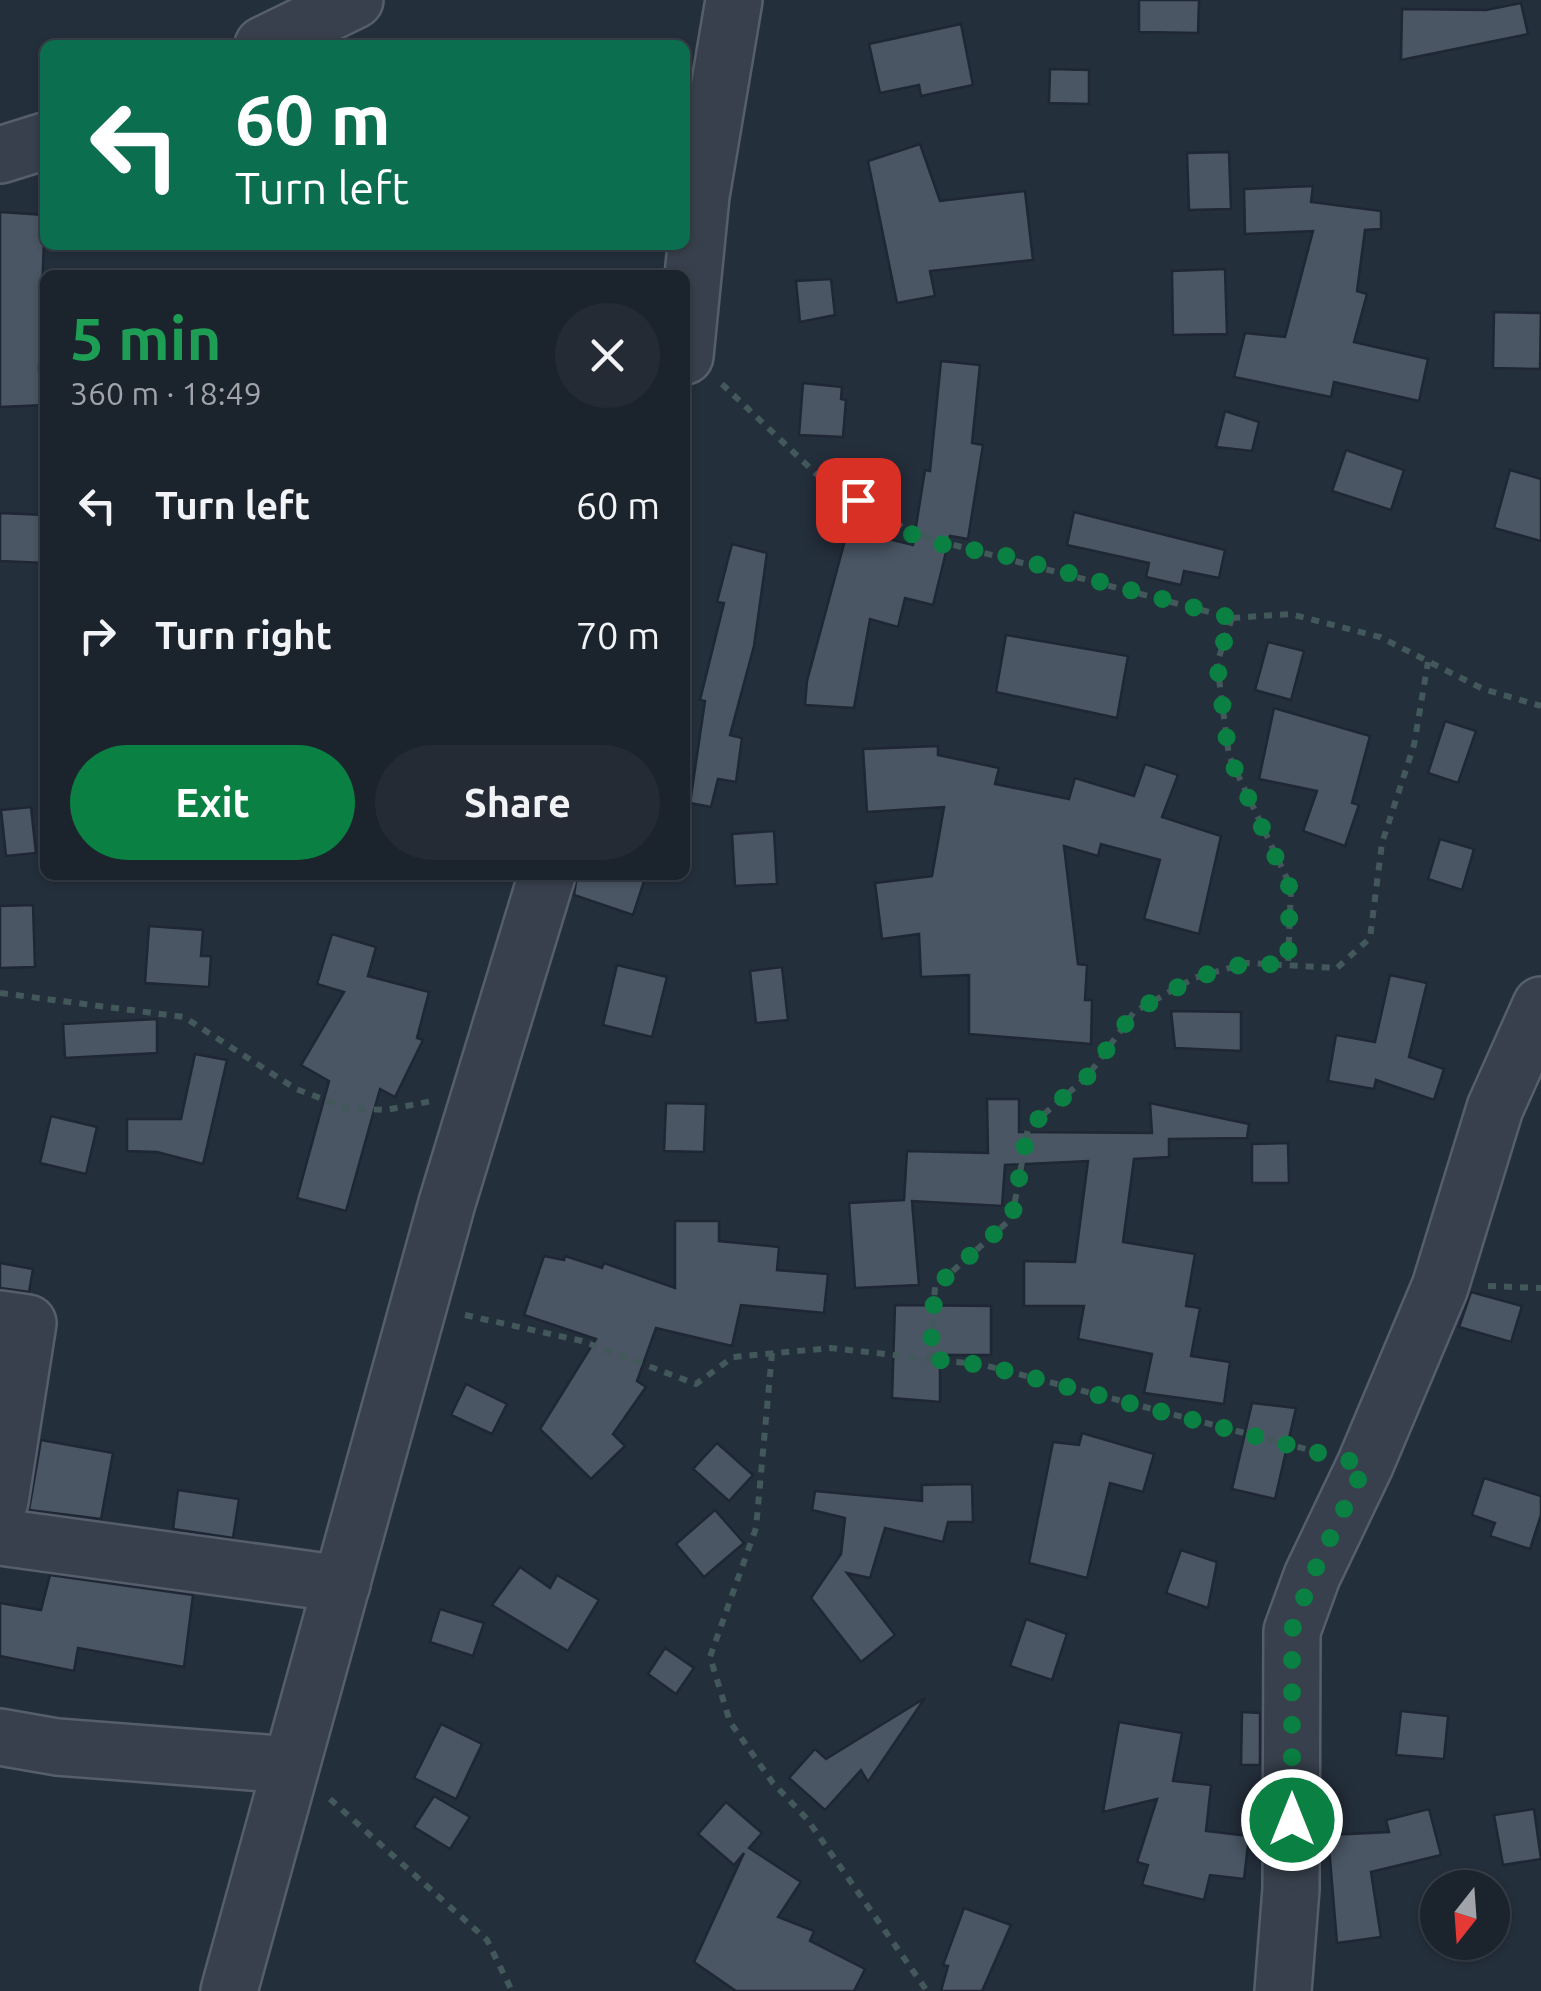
<!DOCTYPE html>
<html lang="en">
<head>
<meta charset="utf-8">
<style>
  :root { --surface:#1b232d; --page:#242b35; --text:#f1f3f6; --muted:#a0a4aa; --line:#394049; --accent:#0b8043 }
  body { margin:0; font-family:Ubuntu,sans-serif; background:var(--page); color:var(--text); height:100vh; display:flex; flex-direction:column; font-size:38px; white-space:nowrap }
  * { box-sizing:border-box; margin:0 }
  p { font-size:32px; color:var(--muted) }
  .icon { flex:none; width:55px; height:55px; fill:none; stroke:currentColor; stroke-width:2; stroke-linecap:round; stroke-linejoin:round }
  .map { position:relative; flex:1; overflow:hidden }
  .panel { position:absolute; left:40px; top:270px; width:650px; height:610px; display:flex; flex-direction:column; background:var(--surface); border-radius:15px; box-shadow:0 2px 8px #0004,0 0 0 2px var(--line) }
  .panel>* { flex:none }
  .banner { position:absolute; left:40px; top:40px; width:650px; height:210px; border-radius:15px; box-shadow:0 2px 8px #0004,0 0 0 2px var(--line); background:#0b6e4f; color:#fff; overflow:hidden }
  .needle { width:65px; rotate:197deg }
  .fabs { position:absolute; left:1420px; top:1870px; display:grid; gap:20px }
  .fabs a { display:grid; place-items:center; width:90px; height:90px; border-radius:50%; background:var(--surface); box-shadow:0 2px 8px #0004,0 0 0 2px var(--line); font-size:50px }
  .pin { position:absolute; display:grid; place-items:center; width:85px; height:85px; color:#fff; margin:-42px; border-radius:20px; box-shadow:0 5px 15px #0006 }
  .me { position:absolute; width:110px; margin:-55px; rotate:0deg; stroke-linejoin:round; filter:drop-shadow(0 0 8px #0008) }
  .turn { display:flex; align-items:center; gap:35px; height:210px; padding:0 30px; font-size:45px }
  .turn .icon { width:130px; height:130px; stroke-width:2.5 }
  .turn b { display:block; font-size:70px; line-height:85px }
  .round { display:grid; place-items:center; flex:none; width:105px; height:105px; border-radius:52px; background:var(--page) }
  .headline { display:flex; align-items:center; justify-content:space-between; height:170px; padding:0 30px }
  h1 { font-size:60px; font-weight:600; line-height:75px; color:#1e9e55 }
  .action { display:flex; gap:20px; margin-top:auto; padding:20px 30px }
  .action a { flex:1; height:115px; border-radius:60px; background:var(--accent); color:#fff; font-size:40px; font-weight:600; line-height:115px; text-align:center }
  .action a+a { background:var(--page); color:var(--text) }
  ul { padding:0; list-style:none }
  li { display:flex; align-items:center; gap:30px; height:130px; padding:0 30px }
  li div { flex:1 }
  li b { display:block; font-size:38px }
  li em { font-style:normal }
  .map>svg:first-child { display:block }
</style>
</head>
<body>
<div class="map">
<svg width="1541" height="1991" viewBox="0 0 1541 1991">
  <rect width="100%" height="100%" fill="#242f3c"/>
  <!-- building -->
  <g fill="#4a5664" stroke="#1e2733" stroke-width="2.5">
    <polygon points="1139,0 1199,0 1198,33 1139,32"/>
    <polygon points="1521,3 1528,34 1401,60 1402,9 1486,10"/>
    <polygon points="961,24 973,85 921,96 919,85 880,93 869,44"/>
    <polygon points="1050,69 1089,70 1089,104 1049,103"/>
    <polygon points="920,144 940,201 1025,191 1033,260 930,271 935,296 897,303 868,161"/>
    <polygon points="1229,152 1231,209 1189,210 1187,153"/>
    <polygon points="1313,186 1311,202 1381,211 1381,229 1365,230 1357,291 1367,294 1354,342 1428,359 1419,401 1334,382 1331,397 1234,377 1245,333 1285,337 1313,231 1245,234 1244,189"/>
    <polygon points="0,212 45,215 39,369 45,369 45,405 0,407"/>
    <polygon points="1225,269 1227,334 1173,335 1172,271"/>
    <polygon points="831,279 835,315 800,322 796,281"/>
    <polygon points="1494,312 1541,313 1540,369 1493,368"/>
    <polygon points="941,361 980,365 972,443 983,445 968,539 950,536 933,605 905,598 898,627 870,619 854,708 805,705 807,681 848,529 913,545 925,470 930,471"/>
    <polygon points="803,383 842,387 841,399 846,400 843,437 799,435"/>
    <polygon points="1225,411 1259,422 1252,451 1216,447"/>
    <polygon points="1346,450 1404,470 1391,510 1332,491"/>
    <polygon points="1510,470 1541,479 1541,541 1494,528"/>
    <polygon points="1074,512 1225,550 1219,578 1184,571 1181,585 1146,577 1149,563 1067,545"/>
    <polygon points="0,513 45,515 45,563 0,561"/>
    <polygon points="732,544 767,553 754,646 730,735 742,738 736,782 718,779 711,807 690,803 705,701 700,700 724,603 717,602"/>
    <polygon points="1006,635 1128,656 1117,718 996,692"/>
    <polygon points="1268,642 1304,651 1291,700 1255,690"/>
    <polygon points="1274,708 1370,736 1352,803 1359,805 1345,846 1303,831 1317,791 1259,779"/>
    <polygon points="1445,721 1476,731 1458,783 1428,773"/>
    <polygon points="938,746 938,755 999,768 995,784 1069,799 1075,778 1134,796 1145,764 1178,775 1162,817 1221,836 1199,934 1144,919 1160,860 1101,844 1098,856 1064,846 1078,964 1087,965 1085,1000 1092,1000 1091,1044 969,1034 969,975 921,977 919,934 882,939 875,883 932,876 944,807 867,812 863,749"/>
    <polygon points="31,807 36,853 6,856 1,810"/>
    <polygon points="774,831 777,884 735,886 732,834"/>
    <polygon points="1440,839 1474,849 1462,890 1428,879"/>
    <polygon points="577,875 646,875 633,915 574,895"/>
    <polygon points="33,905 35,967 0,968 0,906"/>
    <polygon points="149,926 203,930 201,956 211,956 209,987 145,983"/>
    <polygon points="332,934 376,947 368,976 429,992 417,1038 423,1040 395,1097 380,1089 346,1211 297,1198 329,1081 301,1065 344,992 317,984"/>
    <polygon points="617,965 667,977 652,1037 603,1025"/>
    <polygon points="782,967 788,1020 756,1023 750,971"/>
    <polygon points="1390,975 1427,983 1409,1057 1444,1069 1434,1100 1376,1080 1374,1089 1328,1081 1336,1035 1375,1042"/>
    <polygon points="1171,1011 1241,1012 1241,1051 1175,1048"/>
    <polygon points="157,1019 157,1053 65,1058 63,1024"/>
    <polygon points="195,1054 227,1060 203,1164 157,1152 127,1151 127,1119 181,1119"/>
    <polygon points="987,1099 1019,1099 1019,1132 1152,1133 1150,1103 1249,1124 1247,1138 1169,1139 1169,1157 1134,1159 1123,1242 1195,1254 1186,1306 1200,1308 1191,1356 1230,1362 1224,1404 1144,1393 1152,1354 1078,1339 1084,1306 1024,1306 1024,1261 1075,1262 1088,1161 1005,1165 1002,1206 912,1201 919,1285 855,1288 849,1203 904,1200 907,1151 988,1153"/>
    <polygon points="666,1103 706,1104 704,1152 664,1151"/>
    <polygon points="51,1116 97,1127 86,1174 40,1163"/>
    <polygon points="1288,1143 1289,1183 1252,1183 1252,1144"/>
    <polygon points="675,1221 719,1221 719,1241 779,1247 777,1270 828,1274 824,1313 741,1305 732,1346 656,1328 637,1381 646,1387 613,1434 625,1446 591,1479 540,1429 596,1339 524,1315 544,1256 564,1260 565,1256 602,1268 604,1263 675,1288"/>
    <polygon points="0,1263 33,1269 29,1292 0,1288"/>
    <polygon points="1471,1292 1522,1306 1511,1342 1459,1327"/>
    <polygon points="895,1305 991,1306 991,1355 940,1355 940,1402 892,1398"/>
    <polygon points="466,1384 507,1404 492,1434 451,1415"/>
    <polygon points="1252,1403 1296,1408 1275,1499 1232,1489"/>
    <polygon points="1082,1433 1154,1454 1143,1492 1110,1483 1087,1578 1029,1563 1053,1442 1079,1445"/>
    <polygon points="41,1440 113,1453 101,1519 29,1510"/>
    <polygon points="717,1443 753,1475 729,1501 693,1469"/>
    <polygon points="1484,1478 1541,1496 1541,1515 1530,1549 1490,1536 1495,1523 1472,1515"/>
    <polygon points="972,1484 973,1522 948,1522 943,1542 885,1528 870,1578 847,1573 895,1635 861,1662 811,1598 841,1554 845,1518 812,1510 815,1491 922,1501 922,1485"/>
    <polygon points="178,1490 239,1499 233,1538 173,1529"/>
    <polygon points="715,1510 744,1543 704,1577 676,1544"/>
    <polygon points="1181,1550 1217,1562 1208,1608 1166,1593"/>
    <polygon points="520,1567 550,1588 557,1575 599,1600 568,1651 492,1605"/>
    <polygon points="50,1575 193,1595 184,1667 78,1648 74,1671 0,1656 0,1603 41,1610"/>
    <polygon points="440,1609 484,1623 473,1656 430,1642"/>
    <polygon points="1026,1619 1067,1634 1052,1680 1010,1666"/>
    <polygon points="665,1648 694,1668 676,1694 648,1674"/>
    <polygon points="925,1698 868,1782 861,1770 825,1810 789,1778 815,1749 826,1759"/>
    <polygon points="1401,1711 1448,1716 1444,1759 1396,1755"/>
    <polygon points="1242,1712 1260,1713 1260,1765 1241,1765"/>
    <polygon points="1119,1722 1182,1733 1173,1781 1211,1785 1206,1831 1249,1836 1244,1879 1210,1875 1204,1900 1142,1885 1148,1865 1137,1862 1157,1799 1103,1812"/>
    <polygon points="441,1724 482,1744 456,1799 414,1778"/>
    <polygon points="434,1796 470,1817 450,1849 414,1827"/>
    <polygon points="726,1802 762,1833 749,1848 801,1882 778,1917 814,1931 810,1941 865,1969 854,1991 736,1991 694,1962 744,1853 734,1865 698,1834"/>
    <polygon points="1429,1809 1441,1855 1371,1872 1381,1937 1337,1943 1328,1835 1389,1832 1386,1820"/>
    <polygon points="1534,1809 1541,1859 1503,1865 1494,1815"/>
    <polygon points="964,1908 1011,1925 982,1991 941,1991 948,1966 943,1965"/>
  </g>
  <g fill="none" stroke-linecap="round" stroke-linejoin="round">
    <defs>
      <g id="minor">
        <polyline points="263,45 355,0"/>
        <polyline points="0,155 45,141"/>
        <polyline points="685,356 701,196 734,0"/>
        <polyline points="0,1319 28,1323 0,1501"/>
        <polyline points="0,1537 342,1584"/>
        <polyline points="0,1737 57,1747 291,1765"/>
        <polyline points="229,1991 447,1203 547,875"/>
        <polyline points="1283,1991 1291,1889 1292,1631 1312,1576 1365,1465 1440,1287 1495,1108 1541,1005"/>
      </g>
    </defs>
    <!-- minor casing -->
    <use href="#minor" stroke="#555e6a" stroke-width="60"/>
    <!-- path -->
    <g stroke="#43585a" stroke-width="6" stroke-dasharray="8 8" stroke-linecap="butt">
      <polyline points="722,384 830,487 887,513 908,533 1232,618 1290,614 1380,637 1483,689 1541,706"/>
      <polyline points="1232,618 1217,663 1229,756 1291,887 1288,965"/>
      <polyline points="0,993 184,1017 296,1089 347,1108 386,1110 432,1101"/>
      <polyline points="1488,1286 1541,1288"/>
      <polyline points="465,1315 582,1341 696,1384 733,1357 831,1348 984,1365 1321,1453"/>
      <polyline points="772,1353 756,1528 710,1657 730,1722 773,1783 807,1819 927,1991"/>
      <polyline points="930,1359 935,1287 1012,1218 1028,1128 1087,1077 1134,1012 1194,978 1247,963 1337,968 1370,938 1382,843 1414,745 1428,662"/>
      <polyline points="330,1799 487,1940 512,1991"/>
    </g>
    <!-- minor -->
    <use href="#minor" stroke="#37404c" stroke-width="55"/>
  </g>
  <g fill="none" stroke-linecap="round" stroke-linejoin="round">
    <!-- route -->
    <polyline stroke="#0b8043" stroke-width="18" stroke-dasharray="0 32.4" points="858,500 886,513 908,533 954,548 992,552 1232,618 1217,663 1229,756 1290,888 1288,965 1247,963 1194,978 1134,1012 1087,1077 1028,1128 1012,1218 935,1287 930,1359 984,1365 1365,1465 1312,1576 1292,1630 1292,1820"/>
  </g>
</svg>
<div class="fabs">
<a><svg class="needle" viewBox="-14 -14 28 28"><path d="M0-13l5 13h-10z" fill="#e53935"/><path d="M0 13l5-13h-10z" fill="#a0a4aa"/></svg></a>
</div>
<div class="pin" style="left:858px;top:500px;background:#d93025"><svg class="icon" aria-label="arrive" viewBox="0 0 24 24"><path d="M6 21V4h12l-3 4 3 4H6"/></svg></div>
<svg class="me" style="left:1292px;top:1820px" viewBox="-20 -20 40 40"><circle r="17" fill="#0b8043" stroke="#fff" stroke-width="3"/><path d="M0-11L8 9 0 5-8 9z" fill="#fff"/></svg>
<div class="banner">
<div class="turn"><svg class="icon" aria-label="left" viewBox="0 0 24 24"><path d="M17 20v-9H6M10 6l-5 5 5 5"/></svg><div><b>60 m</b>Turn left</div></div>
</div>
<section class="panel">
<div class="headline"><div><h1>5 min</h1><p>360 m · 18:49</p></div><a class="round"><svg class="icon" aria-label="close" viewBox="0 0 24 24"><path d="M6 6l12 12M18 6L6 18"/></svg></a></div>
<ul>
<li><svg class="icon" aria-label="left" viewBox="0 0 24 24"><path d="M17 20v-9H6M10 6l-5 5 5 5"/></svg><div><b>Turn left</b></div><em>60 m</em></li>
<li><svg class="icon" aria-label="right" viewBox="0 0 24 24"><path d="M7 20v-9h11M14 6l5 5-5 5"/></svg><div><b>Turn right</b></div><em>70 m</em></li>
</ul>
<div class="action"><a>Exit</a><a>Share</a></div>
</section>
</div>
</body>
</html>
